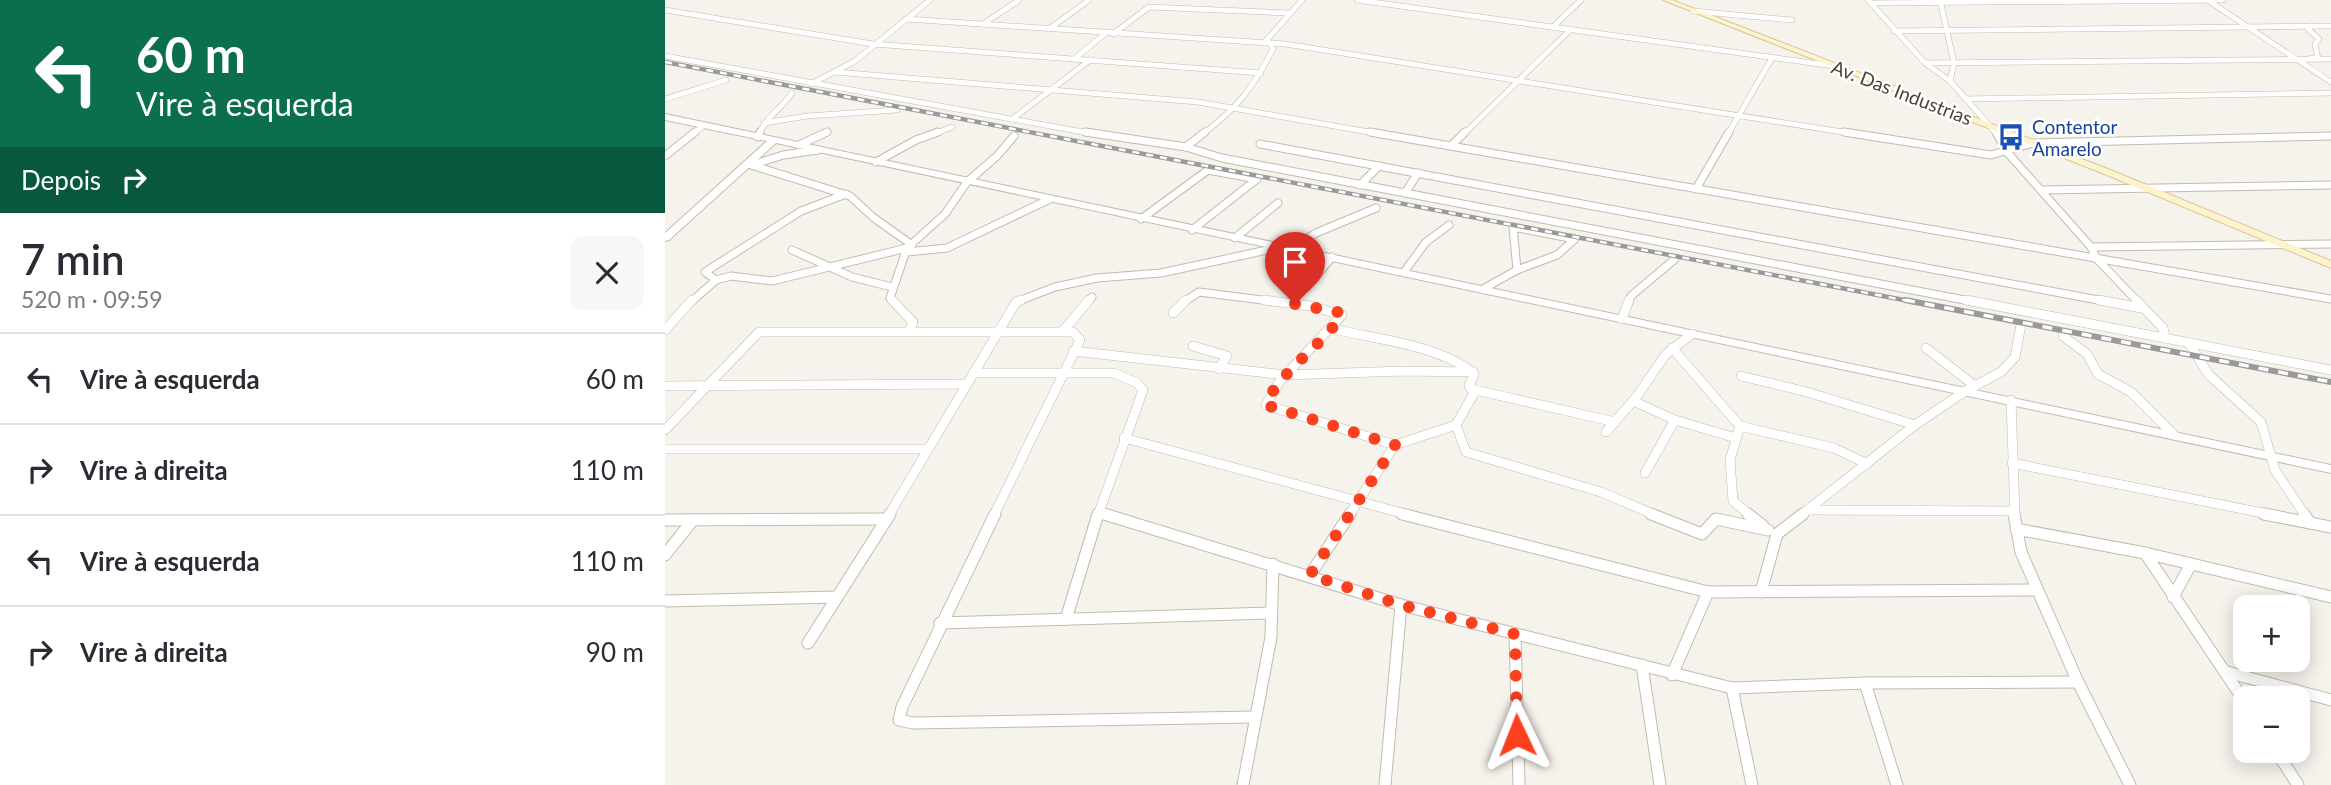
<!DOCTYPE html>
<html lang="pt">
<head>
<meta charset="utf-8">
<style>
  :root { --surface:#fff; --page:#f7f7f7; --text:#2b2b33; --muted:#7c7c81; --line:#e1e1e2 }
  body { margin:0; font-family:Lato,sans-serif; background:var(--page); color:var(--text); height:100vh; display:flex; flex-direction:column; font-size:26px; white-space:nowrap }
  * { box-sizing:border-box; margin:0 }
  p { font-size:23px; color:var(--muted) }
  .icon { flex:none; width:38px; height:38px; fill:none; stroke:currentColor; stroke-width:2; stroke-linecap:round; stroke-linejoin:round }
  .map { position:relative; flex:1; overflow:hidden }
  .panel { display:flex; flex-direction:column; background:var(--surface); width:665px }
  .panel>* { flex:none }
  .banner { background:#0b6e4f; color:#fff; overflow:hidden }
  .tools { position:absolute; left:1568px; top:595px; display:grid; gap:14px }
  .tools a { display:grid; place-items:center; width:77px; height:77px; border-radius:14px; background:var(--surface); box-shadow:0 4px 18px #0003; font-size:35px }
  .pin { position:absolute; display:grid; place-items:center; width:60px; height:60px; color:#fff; margin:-72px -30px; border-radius:50% 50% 50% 0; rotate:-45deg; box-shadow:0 0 7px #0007 }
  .pin .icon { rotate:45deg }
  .me { position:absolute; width:77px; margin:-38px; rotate:358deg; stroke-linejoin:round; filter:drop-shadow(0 0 5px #0008) }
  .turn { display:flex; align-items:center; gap:24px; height:147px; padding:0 21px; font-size:32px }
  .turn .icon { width:91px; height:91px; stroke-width:2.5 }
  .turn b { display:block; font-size:49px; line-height:60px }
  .then { display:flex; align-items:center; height:66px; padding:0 21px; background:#0003; gap:14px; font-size:26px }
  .round { display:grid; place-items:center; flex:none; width:74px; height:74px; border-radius:14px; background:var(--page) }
  .headline { display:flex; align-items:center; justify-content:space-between; height:119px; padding:0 21px }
  h1 { font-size:42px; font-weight:600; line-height:52px }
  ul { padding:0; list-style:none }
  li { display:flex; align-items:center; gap:21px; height:91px; padding:0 21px; border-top:2px solid var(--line) }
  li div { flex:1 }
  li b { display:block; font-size:26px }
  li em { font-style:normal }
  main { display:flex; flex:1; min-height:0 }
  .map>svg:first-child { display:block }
</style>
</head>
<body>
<main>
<section class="panel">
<div class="banner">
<div class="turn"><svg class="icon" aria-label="left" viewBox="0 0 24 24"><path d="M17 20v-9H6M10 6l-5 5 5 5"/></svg><div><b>60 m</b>Vire à esquerda</div></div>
<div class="then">Depois<svg class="icon" aria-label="right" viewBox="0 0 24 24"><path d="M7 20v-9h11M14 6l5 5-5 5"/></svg></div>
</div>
<div class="headline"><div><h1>7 min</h1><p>520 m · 09:59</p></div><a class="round"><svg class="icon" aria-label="close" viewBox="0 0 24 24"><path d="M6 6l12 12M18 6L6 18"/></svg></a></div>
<ul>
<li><svg class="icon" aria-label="left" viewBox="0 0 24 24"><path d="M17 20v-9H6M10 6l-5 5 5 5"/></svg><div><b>Vire à esquerda</b></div><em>60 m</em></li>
<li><svg class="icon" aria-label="right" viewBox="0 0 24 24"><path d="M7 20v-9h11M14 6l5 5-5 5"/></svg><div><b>Vire à direita</b></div><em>110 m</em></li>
<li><svg class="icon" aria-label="left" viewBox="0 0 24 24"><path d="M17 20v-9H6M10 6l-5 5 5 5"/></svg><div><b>Vire à esquerda</b></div><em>110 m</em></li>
<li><svg class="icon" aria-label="right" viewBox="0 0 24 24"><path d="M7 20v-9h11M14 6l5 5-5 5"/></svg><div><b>Vire à direita</b></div><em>90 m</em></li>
</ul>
</section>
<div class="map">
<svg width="1666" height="785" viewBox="0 0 1666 785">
  <rect width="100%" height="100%" fill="#f6f3ec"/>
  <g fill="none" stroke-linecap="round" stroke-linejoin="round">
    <defs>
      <g id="minor-far3">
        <polyline points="692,0 1169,66"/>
        <polyline points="1203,0 1260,63 1285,81 1332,134"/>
        <polyline points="1275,0 1289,63 1285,81"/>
        <polyline points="1544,1 1666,82"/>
        <polyline points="1206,3 1558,0"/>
        <polyline points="0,10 208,44 596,73"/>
        <polyline points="1028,11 1127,20"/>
        <polyline points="241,19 620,44 1190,134"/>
        <polyline points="318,24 354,0"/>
        <polyline points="1646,26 1643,29 1654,39 1650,44 1653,58 1646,58"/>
        <polyline points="888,27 916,0"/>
        <polyline points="384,29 424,0"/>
        <polyline points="1229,31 1666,26"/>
        <polyline points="448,34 484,7 624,13"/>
        <polyline points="599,43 637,0"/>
        <polyline points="0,56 429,134"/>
        <polyline points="409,59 441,33"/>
        <polyline points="1260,63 1666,59"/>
        <polyline points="170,72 533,102 715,134"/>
        <polyline points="146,84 190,61 265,0"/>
        <polyline points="0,99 61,80"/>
        <polyline points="1300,99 1666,93"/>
        <polyline points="349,118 425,60"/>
        <polyline points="99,123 142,116 232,110"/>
        <polyline points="28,134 39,125"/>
        <path d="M 94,134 C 101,117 117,108 127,93"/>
        <polyline points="158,134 162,132"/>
        <polyline points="269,134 287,127"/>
        <path d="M 538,134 C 573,107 588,88 608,49 L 605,43"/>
        <polyline points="799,134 906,29"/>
        <polyline points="1063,134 1107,58"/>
      </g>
      <g id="minor-far2">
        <polyline points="420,132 521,147 557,158 1310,302"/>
        <polyline points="705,132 1666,299"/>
        <polyline points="1179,132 1326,155 1368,143 1666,136"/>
        <polyline points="1331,132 1342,152 1426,247 1432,259 1473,302"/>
        <polyline points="93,137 95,132"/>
        <polyline points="595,144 1444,302"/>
        <polyline points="134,145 162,132"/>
        <polyline points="787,145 800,132"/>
        <polyline points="521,147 540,132"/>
        <polyline points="0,156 30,132"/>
        <polyline points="211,162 251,140 273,132"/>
        <polyline points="83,164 185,196 209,218 247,245"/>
        <polyline points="87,165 118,155 153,150"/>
        <polyline points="695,185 714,166"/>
        <polyline points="1031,189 1064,132"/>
        <polyline points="1377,190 1666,185"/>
        <polyline points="740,193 753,173"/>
        <polyline points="476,219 543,170 592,179 527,230"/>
        <polygon points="848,227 910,239 892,255 852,270"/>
        <polyline points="570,238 613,203"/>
        <polyline points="1426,247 1666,244"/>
        <polyline points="626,249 651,233 711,208"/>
        <polyline points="127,250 187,277 227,287"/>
        <polyline points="242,252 282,248 385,199"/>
        <polyline points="739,272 761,242 784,225"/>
        <polyline points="51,280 40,272 136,211 181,194"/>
        <polyline points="642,287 667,257"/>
        <polyline points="818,289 852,270"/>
        <polyline points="26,302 51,280 66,276 107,281 242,248"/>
        <polyline points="229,302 225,298 242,248 280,214 302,182 332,156 349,136"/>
        <polyline points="351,302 390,287 432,278 496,273 616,247"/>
        <polyline points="423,302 427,297"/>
        <polyline points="519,302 534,292 613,302"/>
        <polyline points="964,302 966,296 1010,259"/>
      </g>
      <g id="minor-far1">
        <polyline points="227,300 248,322 244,331"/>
        <polyline points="599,300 645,306 677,315 614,382 601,405 730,445"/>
        <polyline points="1301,300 1666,370"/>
        <polyline points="1434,300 1476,308"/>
        <polyline points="1471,300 1498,328 1500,338"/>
        <polyline points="508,313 521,300"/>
        <polyline points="957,319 964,300"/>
        <path d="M 668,329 C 710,339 776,345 809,374 L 804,386 L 809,393 L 791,425 L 730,445 L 684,515"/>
        <polyline points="0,330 27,300"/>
        <polyline points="398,331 424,300"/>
        <polyline points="1398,336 1422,354 1433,374 1466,392 1509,435"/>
        <polyline points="1524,343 1544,375 1596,422 1610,470 1640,515"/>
        <polyline points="528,346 562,356 554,369"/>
        <polyline points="1007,348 1075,426 1169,448 1202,464"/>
        <polyline points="1261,348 1310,386"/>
        <polyline points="408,351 620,375 739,371 808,372"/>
        <polyline points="308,373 449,373 472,383 478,390 433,515"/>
        <polyline points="1076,376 1142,392 1250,425"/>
        <polyline points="0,386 302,384"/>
        <polyline points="806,389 950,422"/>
        <polyline points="1346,400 1350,515"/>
        <polyline points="968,401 1010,420 1071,438"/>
        <polyline points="791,425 801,452 936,492 990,515"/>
        <polyline points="1075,426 1065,460 1068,501 1085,515"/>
        <polyline points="0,430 94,332 408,332 415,340 329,515"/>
        <polyline points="941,432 972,396 1001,354 1027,334"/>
        <polyline points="459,438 744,515"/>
        <polyline points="0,449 262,449"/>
        <polyline points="1347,463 1608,515"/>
        <polyline points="980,473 1010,420"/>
        <polyline points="1143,510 1349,511"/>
        <polyline points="434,512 445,515"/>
        <polyline points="224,515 351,302 356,300"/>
        <polyline points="1136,515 1250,425 1302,390 1336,372 1350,357 1356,325"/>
      </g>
      <g id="minor">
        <polyline points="330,514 237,707 234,720 248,723 589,717"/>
        <polyline points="439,514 736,605 1067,688 1200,683 1413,682"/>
        <polyline points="737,514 1043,592 1371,590"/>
        <polyline points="986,514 1037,534 1051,519 1103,530"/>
        <polyline points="1083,514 1098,526"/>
        <polyline points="1349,514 1356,552 1413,682 1465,785"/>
        <polyline points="1599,514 1666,527"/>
        <polyline points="1639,514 1645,523"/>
        <polyline points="0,520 222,519"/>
        <polyline points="1351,529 1480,553 1666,597"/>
        <polyline points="1480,553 1580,702"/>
        <polyline points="0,555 28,520"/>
        <polyline points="645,575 685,514"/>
        <polyline points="1096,592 1112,534 1138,514"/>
        <polyline points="1508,597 1526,564"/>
        <polyline points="0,601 172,597"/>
        <polyline points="401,619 433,514"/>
        <polyline points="275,623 605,613"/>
        <polyline points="850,634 854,785"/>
        <polyline points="143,643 225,514"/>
        <polyline points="977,665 995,785"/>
        <polyline points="1562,672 1666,700"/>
        <polyline points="1007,675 1043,592"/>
        <polyline points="1200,683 1232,785"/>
        <polyline points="1067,688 1087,785"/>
        <polyline points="1611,751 1633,785"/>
        <polyline points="578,785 606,637 608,564"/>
        <polyline points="720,785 736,605"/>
      </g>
      <polygon id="tertiary" points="0,114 1666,465 1666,473 111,143 4,240 0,241 0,233 102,141 0,120"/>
      <polygon id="secondary" points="998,0 1007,0 1448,171 1666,261 1666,268 1442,175"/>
    </defs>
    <!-- minor-far3 casing -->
    <use href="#minor-far3" stroke="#c2bbae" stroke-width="6"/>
    <!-- minor-far2 casing -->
    <use href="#minor-far2" stroke="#c2bbae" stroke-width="9"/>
    <!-- minor-far1 casing -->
    <use href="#minor-far1" stroke="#c2bbae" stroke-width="10"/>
    <!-- minor casing -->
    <use href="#minor" stroke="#c2bbae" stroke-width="13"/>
    <!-- tertiary casing -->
    <use href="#tertiary" stroke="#c2bbae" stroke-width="2"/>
    <!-- secondary casing -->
    <use href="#secondary" stroke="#d6c79b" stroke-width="2"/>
    <!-- minor-far3 -->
    <use href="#minor-far3" stroke="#fff" stroke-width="5"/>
    <!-- minor-far2 -->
    <use href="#minor-far2" stroke="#fff" stroke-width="7"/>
    <!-- minor-far1 -->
    <use href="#minor-far1" stroke="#fff" stroke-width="9"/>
    <!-- minor -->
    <use href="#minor" stroke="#fff" stroke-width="11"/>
    <!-- tertiary -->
    <use href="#tertiary" fill="#fff" fill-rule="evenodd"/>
    <!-- secondary -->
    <use href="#secondary" fill="#fff3cd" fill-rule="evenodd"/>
    <defs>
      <polyline id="rail-far1" points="0,62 1249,302"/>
      <polyline id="rail" points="1240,300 1666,382"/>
    </defs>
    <!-- rail-far1 casing -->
    <use href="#rail-far1" stroke="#9a9a9a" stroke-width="4.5"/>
    <!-- rail casing -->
    <use href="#rail" stroke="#9a9a9a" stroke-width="6"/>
    <!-- rail-far1 -->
    <use href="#rail-far1" stroke="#fff" stroke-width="2.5" stroke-dasharray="7" stroke-linecap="butt"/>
    <!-- rail -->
    <use href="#rail" stroke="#fff" stroke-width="3.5" stroke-dasharray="10" stroke-linecap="butt"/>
  </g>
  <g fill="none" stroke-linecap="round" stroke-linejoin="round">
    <!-- route -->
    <path stroke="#fc3f1d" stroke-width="12" stroke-dasharray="0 21.6" d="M 630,304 L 673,312 L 677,315 C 658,345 611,375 601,405 L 730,445 L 645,575 L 736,605 L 850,634 L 852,735"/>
  </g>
  <!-- icons -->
  <defs>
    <symbol id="bus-bare" viewBox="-9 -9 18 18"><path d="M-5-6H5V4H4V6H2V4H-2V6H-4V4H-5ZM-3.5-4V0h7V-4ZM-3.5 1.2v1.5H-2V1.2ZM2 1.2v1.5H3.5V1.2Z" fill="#1a4fb4" stroke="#fff" stroke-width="2.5" paint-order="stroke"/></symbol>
  </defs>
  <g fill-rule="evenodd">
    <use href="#bus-bare" x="1327" y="118" width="38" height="38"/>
  </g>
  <g text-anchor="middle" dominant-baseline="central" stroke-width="5" stroke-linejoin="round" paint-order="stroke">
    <!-- far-street labels -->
    <g font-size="19" fill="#4b4439" stroke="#fff">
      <text transform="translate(1237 92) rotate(21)">Av. Das Industrias</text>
    </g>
    <!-- far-transit labels -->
    <g font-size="19" fill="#164399" stroke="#fff" text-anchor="start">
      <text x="1367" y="126">Contentor<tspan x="1367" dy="22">Amarelo</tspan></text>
    </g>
  </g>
</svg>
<div class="tools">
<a>+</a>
<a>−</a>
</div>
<div class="pin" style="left:630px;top:304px;background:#d93025"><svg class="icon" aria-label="arrive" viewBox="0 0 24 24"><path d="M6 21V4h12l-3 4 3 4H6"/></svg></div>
<svg class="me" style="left:852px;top:735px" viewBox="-20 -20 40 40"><path d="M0-17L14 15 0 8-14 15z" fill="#fc3f1d" stroke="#fff" stroke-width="4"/></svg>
</div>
</main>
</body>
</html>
